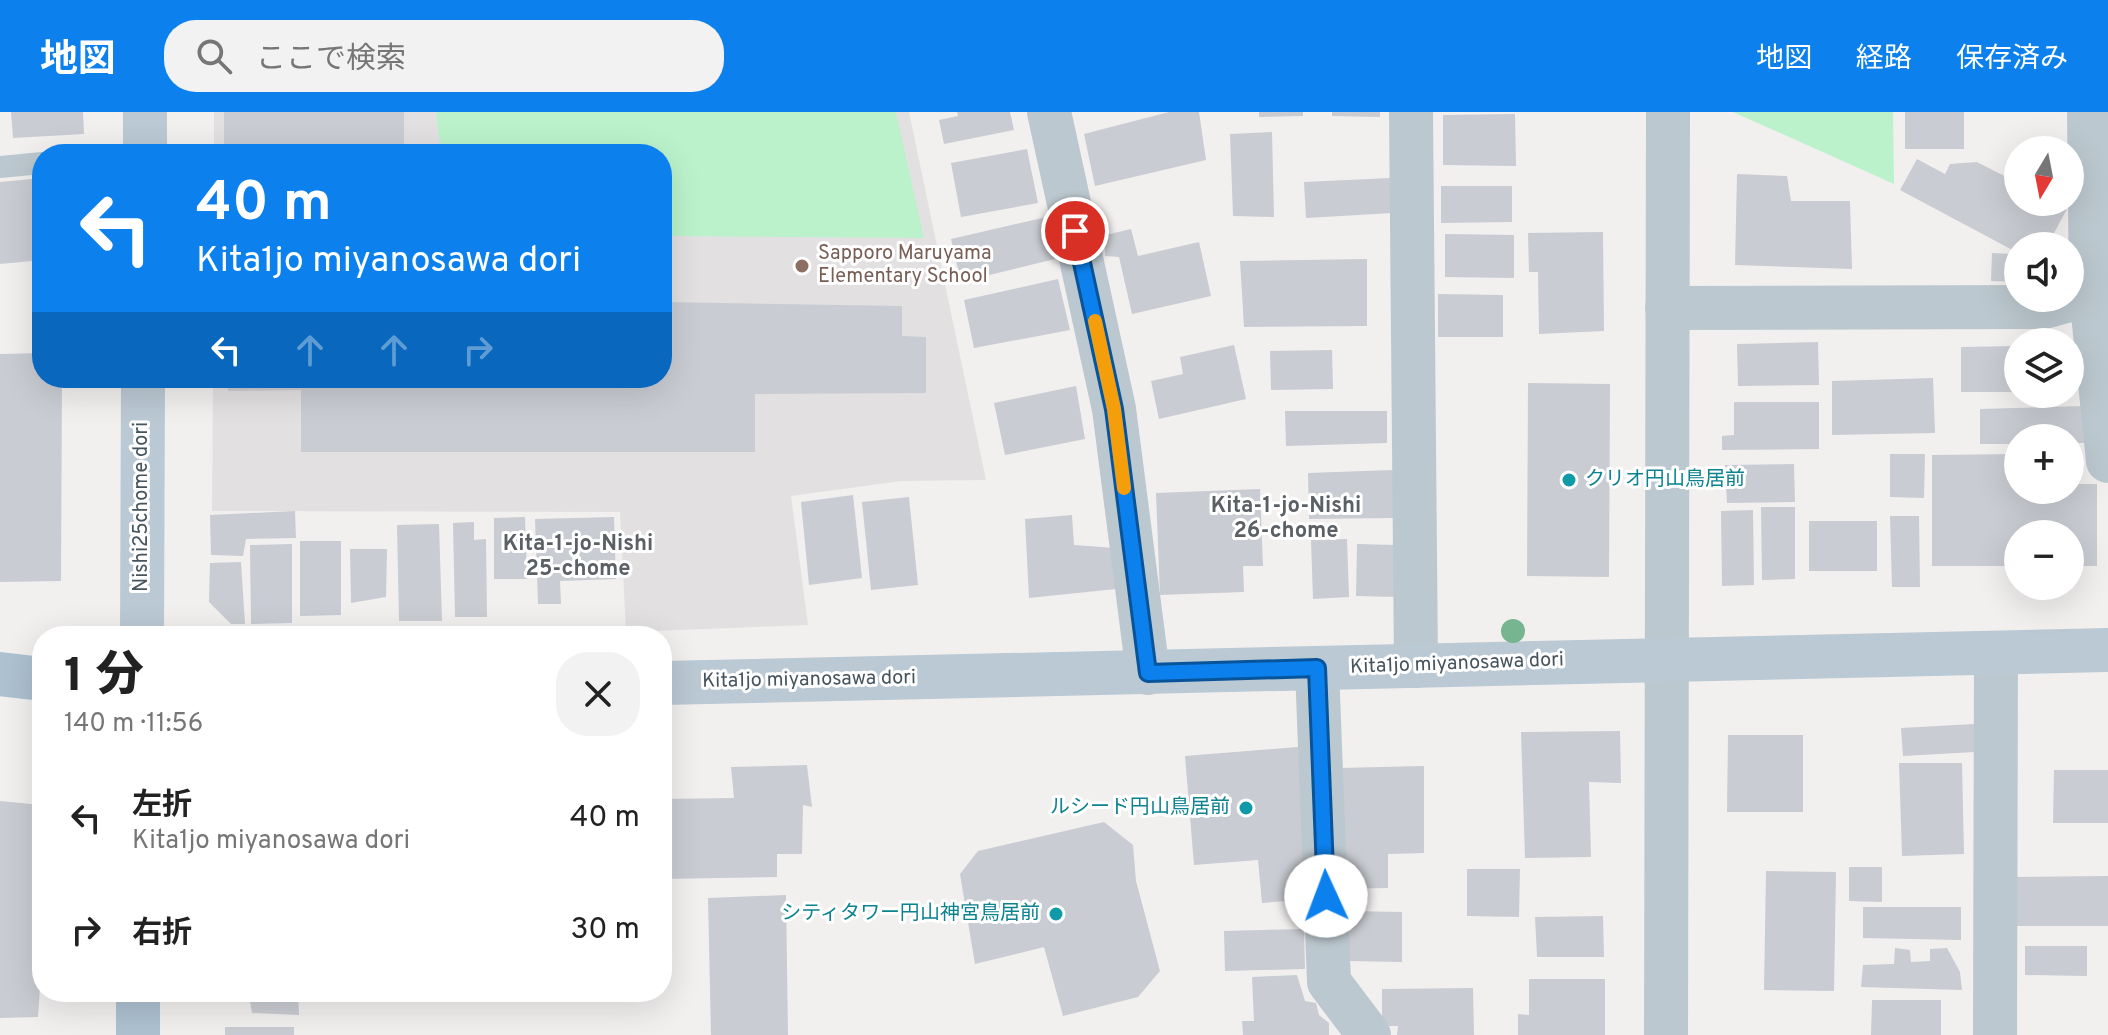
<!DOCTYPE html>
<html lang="ja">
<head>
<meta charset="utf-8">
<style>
  :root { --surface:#fff; --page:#f2f2f2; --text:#222; --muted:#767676; --accent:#0c81ee }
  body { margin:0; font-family:Overpass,"Noto Sans JP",sans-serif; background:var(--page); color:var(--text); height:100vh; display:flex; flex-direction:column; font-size:30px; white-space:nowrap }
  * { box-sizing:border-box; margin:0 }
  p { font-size:26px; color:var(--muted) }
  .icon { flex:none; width:44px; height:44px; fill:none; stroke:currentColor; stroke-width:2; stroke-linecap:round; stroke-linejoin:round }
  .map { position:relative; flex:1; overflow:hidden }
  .panel { position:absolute; left:32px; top:514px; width:640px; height:376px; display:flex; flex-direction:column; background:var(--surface); border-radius:32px; box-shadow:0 8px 32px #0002 }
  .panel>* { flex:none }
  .guide { position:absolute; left:32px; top:32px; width:640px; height:244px; border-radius:32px; box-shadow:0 8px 32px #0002; background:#0c81ee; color:#fff; overflow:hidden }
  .needle { width:52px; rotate:190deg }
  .fabs { position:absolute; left:2004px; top:24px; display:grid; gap:16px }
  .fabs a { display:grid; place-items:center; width:80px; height:80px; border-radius:50%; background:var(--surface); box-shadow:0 8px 32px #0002; font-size:40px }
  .pin { position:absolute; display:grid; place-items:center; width:68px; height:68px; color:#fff; margin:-34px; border:4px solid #fff; border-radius:50%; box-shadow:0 2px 8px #0007 }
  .me { position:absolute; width:88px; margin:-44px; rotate:358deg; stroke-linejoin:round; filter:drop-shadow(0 0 6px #0008) }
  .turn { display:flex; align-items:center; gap:28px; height:168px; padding:0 32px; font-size:36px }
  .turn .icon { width:104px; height:104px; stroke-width:2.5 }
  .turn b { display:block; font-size:56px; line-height:68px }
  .lanes { display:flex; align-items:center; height:76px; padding:0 32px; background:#0003; justify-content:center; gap:40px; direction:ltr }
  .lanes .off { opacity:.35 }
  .round { display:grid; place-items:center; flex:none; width:84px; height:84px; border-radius:32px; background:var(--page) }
  .summary { display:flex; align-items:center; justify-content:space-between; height:136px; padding:0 32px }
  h1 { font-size:48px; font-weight:800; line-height:60px }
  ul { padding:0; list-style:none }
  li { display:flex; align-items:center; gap:24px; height:112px; padding:0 32px }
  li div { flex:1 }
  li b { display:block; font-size:30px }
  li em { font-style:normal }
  header { display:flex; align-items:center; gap:48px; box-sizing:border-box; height:112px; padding:0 40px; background:var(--accent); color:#fff }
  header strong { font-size:38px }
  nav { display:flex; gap:44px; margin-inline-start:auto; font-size:28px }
  .search { width:560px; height:72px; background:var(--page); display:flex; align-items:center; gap:20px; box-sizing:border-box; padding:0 28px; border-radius:32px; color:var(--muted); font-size:30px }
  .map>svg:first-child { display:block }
</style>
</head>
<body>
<header>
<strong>地図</strong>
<div class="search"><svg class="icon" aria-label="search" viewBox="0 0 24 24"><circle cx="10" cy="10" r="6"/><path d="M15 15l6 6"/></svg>ここで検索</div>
<nav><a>地図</a><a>経路</a><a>保存済み</a></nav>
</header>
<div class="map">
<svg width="2108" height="923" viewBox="0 0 2108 923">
  <rect width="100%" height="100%" fill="#f2efef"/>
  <!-- education -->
  <polygon fill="#e3e0e1" points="214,0 909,0 986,368 901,369 791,384 808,513 626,520 620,400 212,399 213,266 662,266 662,42 214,42"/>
  <!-- green -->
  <g fill="#bbf2cc">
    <polygon points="436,0 896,0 924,126 662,124 662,42 441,42"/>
    <polygon points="1733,0 1893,0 1894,72"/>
  </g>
  <!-- building -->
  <g fill="#c9ccd2">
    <polygon points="11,0 83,0 84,22 13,26"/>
    <rect x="224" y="0" width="180" height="42"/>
    <polygon points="957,0 1010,0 1014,18 944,32 939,8 958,4"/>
    <polygon points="1169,0 1199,0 1206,48 1095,74 1084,22"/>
    <polygon points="1259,0 1303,0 1303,4 1259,5"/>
    <polygon points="1332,0 1380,0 1380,5 1332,4"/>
    <rect x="1905" y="0" width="59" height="37"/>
    <polygon points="1515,2 1516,54 1443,53 1443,3"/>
    <polygon points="1272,20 1274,105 1233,104 1230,22"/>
    <polygon points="1027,37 1038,91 961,105 951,51"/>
    <polygon points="1917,47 1945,62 1950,52 1977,50 2018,71 2018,90 2053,90 2067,97 2047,134 2018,134 2018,141 1900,78"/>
    <polygon points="1737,62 1787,64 1791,89 1850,89 1852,157 1735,153"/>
    <polygon points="42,66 42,148 0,152 0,70"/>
    <polygon points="1390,66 1392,101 1306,106 1304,70"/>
    <polygon points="1441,74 1512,74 1512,110 1441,111"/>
    <polygon points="1051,104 1059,146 961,170 951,127"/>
    <polygon points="1131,117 1138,144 1199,130 1211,184 1132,202 1119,145 1105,144 1106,123"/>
    <polygon points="1603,120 1604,219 1539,222 1538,160 1529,160 1528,121"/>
    <polygon points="1445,122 1514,123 1514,166 1445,165"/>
    <polygon points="1992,141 2011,142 2011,150 2018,150 2018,170 1991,169"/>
    <polygon points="1367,147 1367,214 1244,215 1240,149"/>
    <polygon points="1058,167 1070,218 974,236 964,188"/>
    <polygon points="1438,182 1503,183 1503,225 1438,225"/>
    <polygon points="662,190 902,194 902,224 926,225 926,281 755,282 755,340 301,340 301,278 228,279 228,266 662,266"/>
    <polygon points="1818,230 1819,273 1738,274 1737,232"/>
    <polygon points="1234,233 1246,287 1159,307 1151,269 1183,262 1180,245"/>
    <polygon points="2018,234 2018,280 1961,280 1961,235"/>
    <polygon points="1332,238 1333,277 1271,278 1270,239"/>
    <polygon points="42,241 42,266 62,266 61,469 0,470 0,242"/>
    <polygon points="1933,266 1935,321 1832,323 1832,269"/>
    <polygon points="1528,271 1610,272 1609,465 1527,464"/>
    <polygon points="1076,274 1085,327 1005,343 994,291"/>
    <polygon points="1734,290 1819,290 1819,337 1722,338 1722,324 1734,323"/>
    <polygon points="2084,294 2085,331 2070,331 2070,326 2018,326 2018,332 1980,332 1980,297"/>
    <polygon points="1285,299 1387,299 1387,331 1286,334"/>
    <polygon points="1890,342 1925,342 1924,386 1890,385"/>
    <polygon points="2018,342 2018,378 2070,378 2070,372 2097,372 2097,454 2070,454 2070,422 2018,422 2018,454 1932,454 1932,343"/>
    <polygon points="1794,352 1795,390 1727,391 1725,353"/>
    <polygon points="1393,358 1394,406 1309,407 1308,361"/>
    <polygon points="1260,377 1263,454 1243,454 1244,480 1160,483 1156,381"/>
    <polygon points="853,383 862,466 809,473 801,390"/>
    <polygon points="909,385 918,473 871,478 862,390"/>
    <polygon points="1761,395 1795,395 1795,467 1762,468"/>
    <polygon points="1753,398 1754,473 1722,474 1721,399"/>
    <polygon points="295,399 296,426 246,427 243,444 211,443 210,403"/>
    <polygon points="1072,403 1074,433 1114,436 1116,477 1029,486 1025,407"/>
    <polygon points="1890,404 1919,404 1920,475 1892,475"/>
    <polygon points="525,405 527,467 494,467 494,406"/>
    <polygon points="614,405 616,467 560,469 561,492 538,492 535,407"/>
    <rect x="1809" y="409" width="68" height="50"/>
    <polygon points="474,410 474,428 486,427 487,505 455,505 453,411"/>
    <polygon points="439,412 442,509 399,509 397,413"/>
    <polygon points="1347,427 1349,485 1313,487 1311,428"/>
    <polygon points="300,429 341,429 341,503 300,504"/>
    <polygon points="292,432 292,511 251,512 250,433"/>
    <polygon points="1357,432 1396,433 1396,485 1356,484"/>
    <polygon points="350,437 387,437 386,485 351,491"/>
    <polygon points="241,450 245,512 231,512 209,490 210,451"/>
    <polygon points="1974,612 1975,640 1903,644 1901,616"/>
    <polygon points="1620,619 1621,671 1589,670 1591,745 1525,746 1521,620"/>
    <polygon points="1728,623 1803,623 1803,700 1727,700"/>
    <polygon points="1298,635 1311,787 1262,791 1258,748 1194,753 1185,644"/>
    <polygon points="1899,651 1962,651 1964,742 1902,744"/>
    <polygon points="807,653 812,695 803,693 802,742 777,742 777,765 662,767 662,687 734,686 731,655"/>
    <polygon points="1424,654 1424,741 1388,742 1388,776 1341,777 1339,656"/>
    <polygon points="2054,658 2108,658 2108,711 2053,711"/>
    <polygon points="0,689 42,693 42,847 38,905 0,906"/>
    <polygon points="1104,710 1133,733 1136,769 1160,859 1138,885 1063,904 1044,835 975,852 960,762 978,739"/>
    <polygon points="1849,755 1882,755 1882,790 1849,789"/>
    <polygon points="1467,757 1520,757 1519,805 1467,804"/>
    <polygon points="1766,759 1836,760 1834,879 1764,878"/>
    <polygon points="2108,764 2108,814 2017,814 2017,765"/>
    <polygon points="786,783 788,923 711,923 708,786"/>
    <polygon points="1863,795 1961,795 1961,828 1863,826"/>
    <polygon points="1347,799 1402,800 1402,850 1347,849"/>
    <polygon points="1603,804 1604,845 1537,845 1535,805"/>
    <polygon points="1304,817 1305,857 1225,859 1224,819"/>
    <polygon points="2025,834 2087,834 2087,864 2025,863"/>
    <polygon points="1895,836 1910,838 1911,850 1930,849 1930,837 1947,836 1960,860 1962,878 1861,875 1863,853 1894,852"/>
    <polygon points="1297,863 1305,889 1316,891 1319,903 1329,911 1329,923 1243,923 1242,909 1254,909 1252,865"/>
    <polygon points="1529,867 1605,867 1605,923 1518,923 1518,902 1529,903"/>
    <polygon points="1473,876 1474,923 1397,923 1398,914 1382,914 1382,877"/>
    <polygon points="224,880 298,880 299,903 252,901 249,884"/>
    <polygon points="1872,888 1941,888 1941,923 1871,923"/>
    <rect x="225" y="915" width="69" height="8"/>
  </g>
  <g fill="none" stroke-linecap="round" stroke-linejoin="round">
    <!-- lane -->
    <polyline stroke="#bcc8cf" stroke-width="22" points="0,55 42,51"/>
    <!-- street -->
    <g stroke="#bcc8cf" stroke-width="44">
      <polyline points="1049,0 1114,297 1148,561"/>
      <polyline points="1411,0 1416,554"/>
      <polyline points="2089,0 2091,182 2108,183"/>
      <polyline points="1667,196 2044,195 2091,182 2108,349"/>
      <polyline points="1317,556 1329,870 1369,923"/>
      <polyline points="1666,923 1668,0"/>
      <polyline points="1995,923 1996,541"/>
    </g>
    <!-- secondary -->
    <g stroke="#bbc9d4" stroke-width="44">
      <polyline points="145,42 145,0"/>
      <polyline points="142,524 143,266"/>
      <polyline points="662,571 2108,538"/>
    </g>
    <!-- primary -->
    <g stroke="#adc1d0" stroke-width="44">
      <polyline points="0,562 42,567"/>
      <polyline points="138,923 138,880"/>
    </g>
  </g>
  <!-- trees -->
  <circle fill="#76b590" cx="1513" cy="519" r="12"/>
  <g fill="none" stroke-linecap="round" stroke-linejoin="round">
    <defs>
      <polyline id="route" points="1075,119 1114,297 1148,561 1317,556 1326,784"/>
    </defs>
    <!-- route casing -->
    <use href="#route" stroke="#08549b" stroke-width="20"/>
    <!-- route -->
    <use href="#route" stroke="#0c81ee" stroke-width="14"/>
    <!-- slow -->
    <polyline stroke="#f59e0b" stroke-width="14" points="1095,209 1114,297 1124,376"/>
  </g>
  <!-- markers -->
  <circle fill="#8d6e63" stroke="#fff" stroke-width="3" cx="802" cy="154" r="8"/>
  <g fill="#0f9aa8" stroke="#fff" stroke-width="3">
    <circle cx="1569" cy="368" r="8"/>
    <circle cx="1246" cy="696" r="8"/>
    <circle cx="1056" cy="802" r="8"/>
  </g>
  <g text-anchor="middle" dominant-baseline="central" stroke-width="6" stroke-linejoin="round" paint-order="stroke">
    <!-- education labels -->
    <g font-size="20" fill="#785e54" stroke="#fff" text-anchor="start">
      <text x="818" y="142">Sapporo Maruyama<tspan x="818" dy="23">Elementary School</tspan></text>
    </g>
    <!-- culture labels -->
    <g font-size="20" fill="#0d838f" stroke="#fff" text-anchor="end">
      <text x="1585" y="368" text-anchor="start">クリオ円山鳥居前</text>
      <text x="1230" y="696">ルシード円山鳥居前</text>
      <text x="1040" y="802">シティタワー円山神宮鳥居前</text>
    </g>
    <!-- street labels -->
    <g font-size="20" fill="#46545e" stroke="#fff">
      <text transform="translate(142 395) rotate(-90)">Nishi25chome dori</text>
      <text transform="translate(1457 552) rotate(-2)">Kita1jo miyanosawa dori</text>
      <text transform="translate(809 568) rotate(-1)">Kita1jo miyanosawa dori</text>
    </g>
    <!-- neighbourhood labels -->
    <g font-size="22" font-weight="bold" fill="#5b6065" stroke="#fff">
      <text x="1286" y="394">Kita-1-jo-Nishi<tspan x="1286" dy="25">26-chome</tspan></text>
      <text x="578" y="432">Kita-1-jo-Nishi<tspan x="578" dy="25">25-chome</tspan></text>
    </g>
  </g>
</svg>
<div class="fabs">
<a><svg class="needle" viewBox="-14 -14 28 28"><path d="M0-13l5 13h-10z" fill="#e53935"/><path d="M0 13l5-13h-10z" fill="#767676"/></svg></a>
<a><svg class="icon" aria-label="sound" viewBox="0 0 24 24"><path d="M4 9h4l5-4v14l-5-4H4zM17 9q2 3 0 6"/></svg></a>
<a><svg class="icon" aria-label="layers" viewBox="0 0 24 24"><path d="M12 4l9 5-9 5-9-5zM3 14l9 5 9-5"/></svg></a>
<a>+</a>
<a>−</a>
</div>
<div class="pin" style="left:1075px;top:119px;background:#d93025"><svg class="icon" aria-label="arrive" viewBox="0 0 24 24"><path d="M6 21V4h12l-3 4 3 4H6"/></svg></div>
<svg class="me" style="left:1326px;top:784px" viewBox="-20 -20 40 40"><circle r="19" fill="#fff"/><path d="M0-13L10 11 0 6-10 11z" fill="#0c81ee"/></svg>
<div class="guide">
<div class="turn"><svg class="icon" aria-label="left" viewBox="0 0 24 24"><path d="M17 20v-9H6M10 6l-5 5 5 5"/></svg><div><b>40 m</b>Kita1jo miyanosawa dori</div></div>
<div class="lanes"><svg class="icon" aria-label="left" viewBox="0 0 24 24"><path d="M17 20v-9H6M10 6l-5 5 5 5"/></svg><svg class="icon off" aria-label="ahead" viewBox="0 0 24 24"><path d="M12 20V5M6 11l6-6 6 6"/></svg><svg class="icon off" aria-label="ahead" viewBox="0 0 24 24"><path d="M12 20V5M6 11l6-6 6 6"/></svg><svg class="icon off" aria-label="right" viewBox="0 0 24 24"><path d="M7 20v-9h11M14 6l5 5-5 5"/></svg></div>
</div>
<section class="panel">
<div class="summary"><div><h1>1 分</h1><p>140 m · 11:56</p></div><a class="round"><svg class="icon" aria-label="close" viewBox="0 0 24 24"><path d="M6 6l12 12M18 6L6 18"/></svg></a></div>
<ul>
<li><svg class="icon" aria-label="left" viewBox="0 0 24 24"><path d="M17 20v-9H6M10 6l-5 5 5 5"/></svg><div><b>左折</b><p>Kita1jo miyanosawa dori</p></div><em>40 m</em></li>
<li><svg class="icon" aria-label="right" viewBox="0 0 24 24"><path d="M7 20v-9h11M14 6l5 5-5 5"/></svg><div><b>右折</b></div><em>30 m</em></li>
</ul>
</section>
</div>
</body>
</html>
